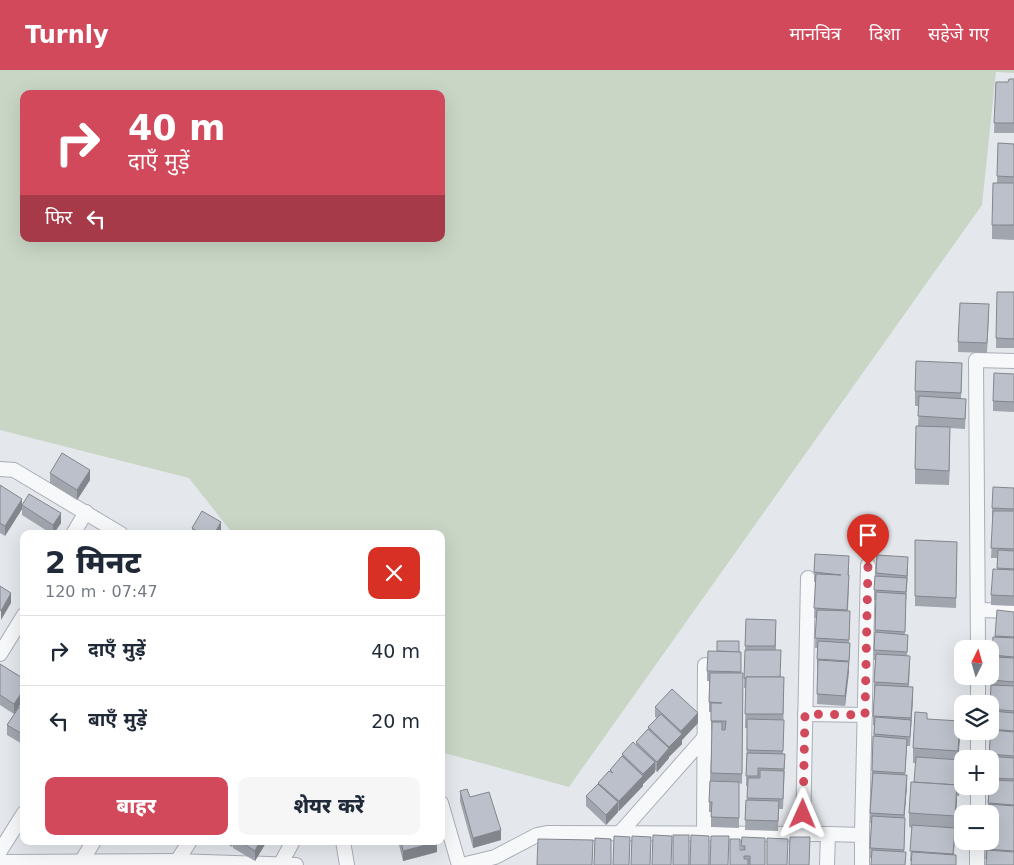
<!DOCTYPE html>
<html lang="hi">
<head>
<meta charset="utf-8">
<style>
  :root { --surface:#fff; --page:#f6f6f7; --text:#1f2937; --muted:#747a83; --line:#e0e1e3; --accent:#d1495b }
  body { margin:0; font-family:"DejaVu Sans","Noto Sans Devanagari",sans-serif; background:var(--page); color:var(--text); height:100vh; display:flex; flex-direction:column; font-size:19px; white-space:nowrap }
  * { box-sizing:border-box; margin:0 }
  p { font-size:16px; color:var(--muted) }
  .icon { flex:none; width:28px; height:28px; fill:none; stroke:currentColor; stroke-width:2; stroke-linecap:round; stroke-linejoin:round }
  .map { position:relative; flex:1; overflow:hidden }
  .details { position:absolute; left:20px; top:460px; width:425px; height:315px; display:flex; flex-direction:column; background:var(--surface); border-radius:10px; box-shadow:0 5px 20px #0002 }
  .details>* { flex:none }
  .banner { position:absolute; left:20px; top:20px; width:425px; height:152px; border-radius:10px; box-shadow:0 5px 20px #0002; background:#d1495b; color:#fff; overflow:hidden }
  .needle { width:32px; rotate:5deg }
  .fabs { position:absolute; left:954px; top:570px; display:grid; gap:10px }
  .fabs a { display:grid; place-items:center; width:45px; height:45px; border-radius:10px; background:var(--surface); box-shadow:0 5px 20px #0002; font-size:25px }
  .pin { position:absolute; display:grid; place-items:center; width:42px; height:42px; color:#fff; margin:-51px -21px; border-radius:50% 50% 50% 0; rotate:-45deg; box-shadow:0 0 5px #0007 }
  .pin .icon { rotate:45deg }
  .me { position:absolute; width:55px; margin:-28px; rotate:1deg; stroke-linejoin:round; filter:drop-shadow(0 0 4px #0008) }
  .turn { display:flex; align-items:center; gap:18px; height:105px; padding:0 25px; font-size:22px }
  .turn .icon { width:65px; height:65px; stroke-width:2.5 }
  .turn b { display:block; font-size:35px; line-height:42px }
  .then { display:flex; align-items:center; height:48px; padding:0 25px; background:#0003; gap:10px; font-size:19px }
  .round { display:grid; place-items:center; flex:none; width:52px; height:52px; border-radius:10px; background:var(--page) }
  .headline { display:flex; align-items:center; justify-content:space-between; height:85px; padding:0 25px }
  h1 { font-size:30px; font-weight:800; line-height:38px }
  .action { display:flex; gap:10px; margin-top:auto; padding:10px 25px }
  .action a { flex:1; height:58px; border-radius:10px; background:var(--accent); color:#fff; font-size:20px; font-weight:800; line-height:58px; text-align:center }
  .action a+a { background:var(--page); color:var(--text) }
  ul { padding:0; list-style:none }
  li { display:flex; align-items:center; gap:15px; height:70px; padding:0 25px; border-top:1px solid var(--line) }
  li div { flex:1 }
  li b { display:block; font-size:19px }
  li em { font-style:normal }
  header { display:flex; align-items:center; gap:30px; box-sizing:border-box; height:70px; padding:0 25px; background:var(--accent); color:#fff }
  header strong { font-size:24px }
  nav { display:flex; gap:28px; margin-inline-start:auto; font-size:18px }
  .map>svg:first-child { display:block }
</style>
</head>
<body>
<header>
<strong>Turnly</strong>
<nav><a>मानचित्र</a><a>दिशा</a><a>सहेजे गए</a></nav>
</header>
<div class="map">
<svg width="1014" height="795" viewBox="0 0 1014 795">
  <rect width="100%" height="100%" fill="#e4e7ec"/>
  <!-- green -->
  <path fill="#c9d6c5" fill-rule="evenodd" d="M 0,0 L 1014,0 L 1014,3 L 996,2 L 982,135 L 569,717 L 441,682 L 441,464 L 233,464 L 189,408 L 0,360 ZM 24,24 L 441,24 L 441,169 L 24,169 Z"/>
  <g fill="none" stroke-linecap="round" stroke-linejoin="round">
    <defs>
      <g id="minor">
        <polyline points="0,399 14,400 121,464"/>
        <polyline points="73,464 86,442"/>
        <polyline points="979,540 1014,541"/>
        <polyline points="978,579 976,290 1014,291"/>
        <polyline points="0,584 24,545"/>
        <polyline points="978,634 978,606"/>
        <polyline points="805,644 865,645"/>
        <polyline points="978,689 978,661"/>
        <polyline points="441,733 459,795"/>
        <polyline points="978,744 978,716"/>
        <polyline points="619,764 704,668"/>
        <polyline points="704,764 705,595"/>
        <polyline points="803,764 808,508"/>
        <polyline points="862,765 868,495"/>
        <polyline points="343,771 347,795"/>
        <polyline points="0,781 24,743"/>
        <polyline points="177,791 190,771"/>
        <polyline points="0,792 177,791 296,795"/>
        <polyline points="81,792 94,771"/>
        <polyline points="280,795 293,771"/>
        <polyline points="462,795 495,787 537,765 547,763 828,764"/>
        <polyline points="827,795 828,764 862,765 862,795"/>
        <polyline points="977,795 977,771"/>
      </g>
    </defs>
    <!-- minor casing -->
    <use href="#minor" stroke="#a9aeb7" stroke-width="16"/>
    <!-- minor -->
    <use href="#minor" stroke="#f7f8fa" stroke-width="14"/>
  </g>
  <!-- wall -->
  <g fill="#a1a5ae">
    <polygon points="1014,9 1014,63 994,63 996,12 1008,12"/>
    <polygon points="998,73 1014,74 1014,170 992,169 992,155 997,113"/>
    <polygon points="1014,222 1014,278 996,278 996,268"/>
    <polygon points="989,244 987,283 958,282 958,272"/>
    <polygon points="1014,304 1014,342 993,341 993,331"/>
    <polygon points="962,307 961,329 966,339 965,359 950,358 949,415 915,414 915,399 918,356 919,336 915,336 915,321"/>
    <polygon points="50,403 90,410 77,430 50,413"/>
    <polygon points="0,415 22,439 5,466 0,463"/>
    <polygon points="1014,418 1014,536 991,535 991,525 997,499 997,488 991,488 993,448 992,448 992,438"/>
    <polygon points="22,435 61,453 54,464 52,464 22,445"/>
    <polygon points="192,458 221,462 220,464 192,464"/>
    <polygon points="915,470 957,472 956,538 915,536"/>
    <polygon points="877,485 908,497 906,532 905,564 908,575 907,586 910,596 909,617 913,627 910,676 907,676 905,705 907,715 904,748 905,758 904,782 872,788 870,788 871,753 870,753 870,743 874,656 873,655 873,646 875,622 874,622 874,612 875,590 874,590 874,580 876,530 874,530 874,520"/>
    <polygon points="849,496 849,515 848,541 850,551 849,573 850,583 845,636 817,634 818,599 817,599 817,578 815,578 816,548 814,548 816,512 814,512 814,502"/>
    <polygon points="1014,542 1014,795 985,789 989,718 985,717 985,716 990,716 989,686 991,649 990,649 990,634 993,595 992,595 992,585 995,566"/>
    <polygon points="746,549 776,550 776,580 781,607 784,607 783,684 785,694 783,739 779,739 778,761 745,760 746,730 747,730 748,716 746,716 747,658 745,658 746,618 744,618"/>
    <polygon points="739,582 741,603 743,603 742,714 739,713 739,758 711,757 711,742 709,742 709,732 712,661 711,661 711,642 709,642 709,611 707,611 707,601"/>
    <polygon points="0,594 24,609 14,644 0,635"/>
    <polygon points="655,637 698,653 682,670 682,674 669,686 669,688 657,702 655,700 655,702 643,714 643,716 619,741 618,741 618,742 606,755 586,736 586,726 598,714 598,713 610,701 610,700 622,686 622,684 636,674 636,672 648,659 648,657 657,648 655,647"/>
    <polygon points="24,640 24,675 7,665 7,655"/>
    <polygon points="927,649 960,666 958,690 961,700 959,726 957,726 954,785 956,795 910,791 912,758 909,757 909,743 914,712 916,693 913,693 913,678"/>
    <polygon points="460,721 470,727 501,770 473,778 460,731"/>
    <polygon points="742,767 765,795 730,795 740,780 741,780"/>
    <polygon points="222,771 267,771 255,791 233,778 233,775 232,777"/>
    <polygon points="398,771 436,771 437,782 403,791"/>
  </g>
  <!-- shaded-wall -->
  <g fill="#83868d">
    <polygon points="950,357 950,372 949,415 949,401"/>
    <polygon points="90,400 90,410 77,430 77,420"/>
    <polygon points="22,429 22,439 5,466 5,456"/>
    <polygon points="61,443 61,453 53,464 53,455"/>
    <polygon points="221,452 221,462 220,464 214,464"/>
    <polygon points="908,487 907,518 906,532 907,506"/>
    <polygon points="11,523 11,533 1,550 1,541"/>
    <polygon points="849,592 849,602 845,636 845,626"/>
    <polygon points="913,617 913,627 911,658 911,648"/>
    <polygon points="24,619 24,629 14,644 14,634"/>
    <polygon points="698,643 698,653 682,670 682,674 669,687 669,677 681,664 681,661"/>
    <polygon points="960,651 960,666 958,696 958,681"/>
    <polygon points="669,678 669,688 657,702 657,692"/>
    <polygon points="961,690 961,700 959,726 959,716"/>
    <polygon points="655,692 655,702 643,714 643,704"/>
    <polygon points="907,705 907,715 904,755 904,745"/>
    <polygon points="643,706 643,716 619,741 619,731"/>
    <polygon points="957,715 957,729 953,794 955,746"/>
    <polygon points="618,732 618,742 606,755 606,745"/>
    <polygon points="501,760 501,770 473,778 473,768"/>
    <polygon points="260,771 267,771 255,791 255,781"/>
    <polygon points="437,772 437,782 403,791 403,781"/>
  </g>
  <!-- building -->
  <g fill="#bbc0ca" stroke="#83868d">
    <polygon points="1009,9 1014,9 1014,53 994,53 996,12 1008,12"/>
    <polygon points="998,73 1014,74 1014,107 997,106"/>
    <polygon points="993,113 1014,113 1014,155 992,155"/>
    <polygon points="997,222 1014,222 1014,269 996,268"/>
    <polygon points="960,233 989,234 987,273 958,272"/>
    <polygon points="916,291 962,293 961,323 915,321"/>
    <polygon points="994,303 1014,304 1014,332 993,331"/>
    <polygon points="919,326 966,329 965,349 918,346"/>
    <polygon points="916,356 950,357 949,401 915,399"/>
    <polygon points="62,383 90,400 77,420 50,403"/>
    <polygon points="0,415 22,429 5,456 0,453"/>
    <polygon points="993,417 1014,418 1014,439 992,438"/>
    <polygon points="29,424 61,443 53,455 22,435"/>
    <polygon points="202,441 221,452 214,464 202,464 192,458"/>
    <polygon points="993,441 1014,441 1014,479 991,478"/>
    <polygon points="915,470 957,472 956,528 915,526"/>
    <polygon points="998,480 1014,481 1014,499 997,498"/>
    <polygon points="815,484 849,486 848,505 849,505 847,540 814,538 816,504 841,505 814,502"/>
    <polygon points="877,485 908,487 907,506 876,503"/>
    <polygon points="993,499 1014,500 1014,526 991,525"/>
    <polygon points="875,506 907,508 906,522 874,520"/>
    <polygon points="0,516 11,523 1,541 0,540"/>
    <polygon points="876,522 906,524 905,562 875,560"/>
    <polygon points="817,540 850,541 849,570 815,568"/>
    <polygon points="997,540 1014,542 1014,567 995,566"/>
    <polygon points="746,549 776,550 775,576 745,576"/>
    <polygon points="875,562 908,565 907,582 874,580"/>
    <polygon points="993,567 1014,568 1014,587 992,585"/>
    <polygon points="717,571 739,571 739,582 717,581"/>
    <polygon points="818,571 850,573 849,591 817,589"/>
    <polygon points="745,580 781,580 780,607 746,607 746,609 744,608"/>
    <polygon points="708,581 741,582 741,602 707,601"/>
    <polygon points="876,584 910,586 908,614 874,612"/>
    <polygon points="994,587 1014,588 1014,612 992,610"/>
    <polygon points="818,590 849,592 845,626 817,624"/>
    <polygon points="0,594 24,609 24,619 14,634 0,625"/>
    <polygon points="710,603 743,603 742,704 711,703 712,652 722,652 722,660 725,660 726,651 711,651 711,633 722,633 709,632"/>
    <polygon points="746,607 784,607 783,644 745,644"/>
    <polygon points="875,615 913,617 911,648 873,646"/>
    <polygon points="991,615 1014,616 1014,641 990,639"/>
    <polygon points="672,619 698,643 681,661 655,637"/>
    <polygon points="19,637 24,640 24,665 7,655"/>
    <polygon points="992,641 1014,643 1014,661 990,659"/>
    <polygon points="915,642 927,643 927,649 960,651 958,681 913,678"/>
    <polygon points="661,644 682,664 669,677 648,657"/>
    <polygon points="875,647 911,650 910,667 874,664"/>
    <polygon points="747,649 784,650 783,681 747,680"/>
    <polygon points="648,659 669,678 657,692 636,672"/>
    <polygon points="991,660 1014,662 1014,686 989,684"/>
    <polygon points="873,666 907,669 905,703 872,701"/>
    <polygon points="633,672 655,692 643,704 622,684"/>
    <polygon points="747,683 785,684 784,699 758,698 758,706 746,706"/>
    <polygon points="622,686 643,706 619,731 598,713 609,701 613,703 610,700"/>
    <polygon points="987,686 1014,688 1014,709 990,708 990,689 987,689"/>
    <polygon points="916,687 961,690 959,716 957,716 957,715 914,712"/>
    <polygon points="760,700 784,701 783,729 747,728 748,708 760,708"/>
    <polygon points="873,703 907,705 904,745 870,743"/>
    <polygon points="990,710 1014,711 1014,735 988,733"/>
    <polygon points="710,711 739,712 739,748 711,747 712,732 709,732"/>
    <polygon points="911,712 957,715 955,746 909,743"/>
    <polygon points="598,714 618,732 606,745 586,726"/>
    <polygon points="467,719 470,727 489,722 501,760 473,768 460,721"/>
    <polygon points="746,730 779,731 778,751 745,750"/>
    <polygon points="989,734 1014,736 1014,781 985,779 986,771 990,771 990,744 988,744"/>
    <polygon points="872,746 905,748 904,780 870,778"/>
    <polygon points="912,755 955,758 953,784 910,781"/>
    <polygon points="653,765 672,766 671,795 652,795"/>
    <rect x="673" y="765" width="16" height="30"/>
    <polygon points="691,765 709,766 709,795 690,795"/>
    <polygon points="614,766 630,767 629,795 613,795"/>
    <polygon points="632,766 651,767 650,795 631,795"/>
    <polygon points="711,766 729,766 728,795 710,795"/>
    <polygon points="742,767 765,768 765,795 750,795 750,786 744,786 744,789 748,789 748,795 730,795 730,769 740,769 740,780 745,780 745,776 741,776"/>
    <polygon points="790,767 810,767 809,795 789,795"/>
    <polygon points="595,768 611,769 611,795 594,795"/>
    <polygon points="767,768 788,769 787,795 767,795"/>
    <polygon points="538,769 593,770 592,795 537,795"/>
    <polygon points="239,771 260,771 255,781"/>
    <polygon points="401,771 436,771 437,772 403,781"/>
    <polygon points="872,780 906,782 905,795 871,795"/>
    <polygon points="987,780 1014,782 1014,795 986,795"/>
    <polygon points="912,782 956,785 956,795 911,795"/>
  </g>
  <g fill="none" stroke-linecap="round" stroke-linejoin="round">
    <!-- route -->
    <polyline stroke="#d1495b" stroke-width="9" stroke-dasharray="0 16.2" points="803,744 805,644 865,645 868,495"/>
  </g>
</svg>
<div class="fabs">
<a><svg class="needle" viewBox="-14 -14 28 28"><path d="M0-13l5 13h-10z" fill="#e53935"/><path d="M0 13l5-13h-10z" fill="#747a83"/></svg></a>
<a><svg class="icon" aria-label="layers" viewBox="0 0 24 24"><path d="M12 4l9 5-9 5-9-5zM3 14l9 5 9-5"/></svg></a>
<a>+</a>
<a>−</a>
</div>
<div class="pin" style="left:868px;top:495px;background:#d93025"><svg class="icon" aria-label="arrive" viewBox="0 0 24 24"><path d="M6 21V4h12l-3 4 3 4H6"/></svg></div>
<svg class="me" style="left:803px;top:744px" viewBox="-20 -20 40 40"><path d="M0-17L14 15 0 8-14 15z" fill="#d1495b" stroke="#fff" stroke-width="4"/></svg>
<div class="banner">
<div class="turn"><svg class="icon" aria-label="right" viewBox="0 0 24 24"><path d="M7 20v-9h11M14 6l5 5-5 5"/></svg><div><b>40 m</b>दाएँ मुड़ें</div></div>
<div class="then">फिर<svg class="icon" aria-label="left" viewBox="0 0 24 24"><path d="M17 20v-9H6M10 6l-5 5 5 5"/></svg></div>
</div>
<section class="details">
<div class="headline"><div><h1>2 मिनट</h1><p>120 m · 07:47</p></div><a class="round" style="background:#d93025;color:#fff"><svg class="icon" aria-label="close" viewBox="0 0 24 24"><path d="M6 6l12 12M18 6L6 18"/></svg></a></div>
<ul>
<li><svg class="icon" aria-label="right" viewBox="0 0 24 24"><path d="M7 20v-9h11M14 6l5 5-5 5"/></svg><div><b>दाएँ मुड़ें</b></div><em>40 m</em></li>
<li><svg class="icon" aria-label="left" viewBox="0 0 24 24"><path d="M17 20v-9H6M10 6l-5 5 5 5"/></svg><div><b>बाएँ मुड़ें</b></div><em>20 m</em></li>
</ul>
<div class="action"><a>बाहर</a><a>शेयर करें</a></div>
</section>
</div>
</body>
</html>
